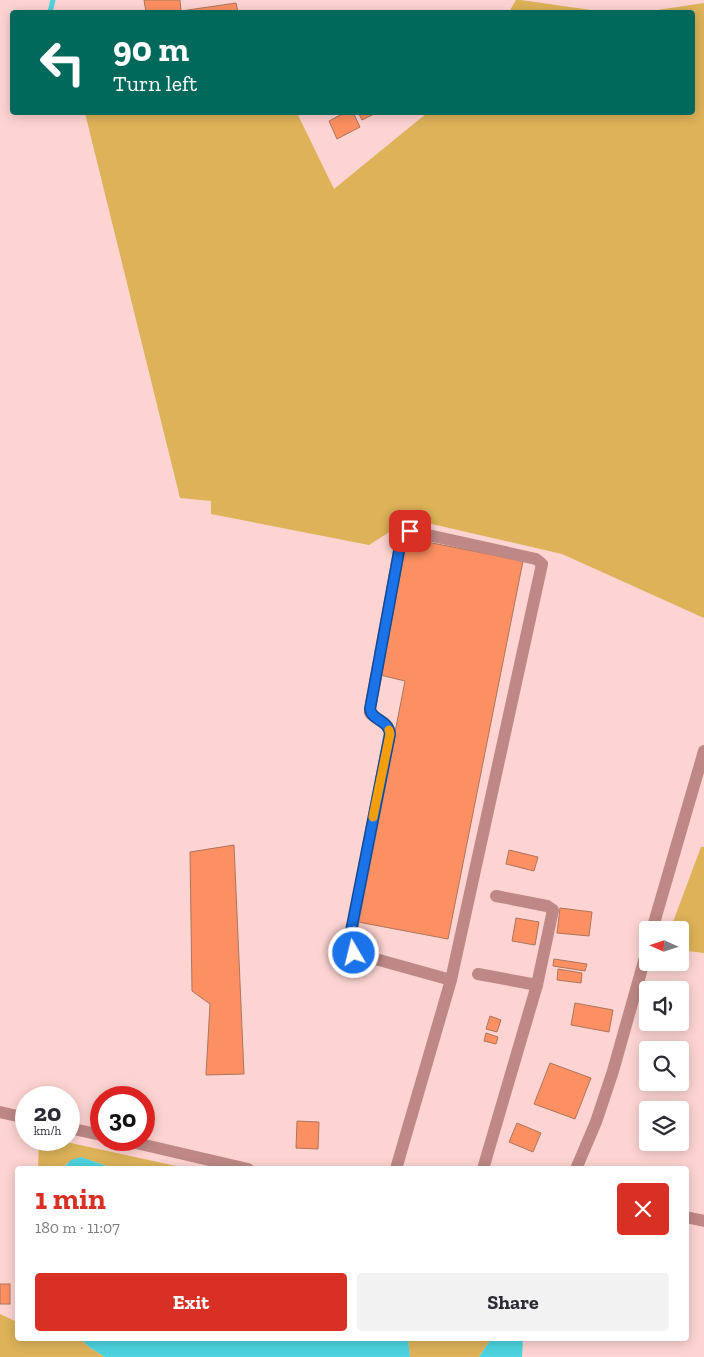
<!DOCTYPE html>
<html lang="en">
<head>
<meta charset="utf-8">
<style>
  :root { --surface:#fff; --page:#f2f2f3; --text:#2b2b33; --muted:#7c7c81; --accent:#d93025 }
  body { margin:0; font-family:"Zilla Slab",serif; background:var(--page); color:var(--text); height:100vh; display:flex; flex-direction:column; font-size:19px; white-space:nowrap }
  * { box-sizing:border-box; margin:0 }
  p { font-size:16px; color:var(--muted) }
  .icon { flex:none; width:28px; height:28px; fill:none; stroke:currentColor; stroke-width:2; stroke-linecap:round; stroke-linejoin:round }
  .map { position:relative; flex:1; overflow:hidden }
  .panel { position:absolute; left:15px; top:1166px; width:674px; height:175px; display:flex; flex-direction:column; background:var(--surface); border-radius:5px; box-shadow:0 2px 12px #0003 }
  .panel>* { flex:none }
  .banner { position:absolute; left:10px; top:10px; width:685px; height:105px; border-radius:5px; box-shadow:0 2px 12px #0003; background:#00695c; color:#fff; overflow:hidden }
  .needle { width:32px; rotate:273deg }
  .tools { position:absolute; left:639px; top:921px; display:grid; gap:10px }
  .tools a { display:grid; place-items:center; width:50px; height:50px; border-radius:5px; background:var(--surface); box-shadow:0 2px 12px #0003; font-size:25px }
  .speed { position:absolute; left:15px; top:1086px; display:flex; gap:10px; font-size:25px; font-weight:700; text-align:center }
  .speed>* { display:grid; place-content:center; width:65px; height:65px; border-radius:50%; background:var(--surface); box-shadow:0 2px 12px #0003; line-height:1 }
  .speed small { font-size:12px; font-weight:400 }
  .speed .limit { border:8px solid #d22; background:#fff; color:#111 }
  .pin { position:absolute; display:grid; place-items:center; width:42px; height:42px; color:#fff; margin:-21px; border-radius:10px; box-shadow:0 2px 8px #0006 }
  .me { position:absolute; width:55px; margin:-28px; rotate:352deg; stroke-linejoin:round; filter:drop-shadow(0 0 4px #0008) }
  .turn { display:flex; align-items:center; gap:18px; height:105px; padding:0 20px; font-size:22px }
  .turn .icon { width:65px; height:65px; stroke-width:2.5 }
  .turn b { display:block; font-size:35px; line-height:42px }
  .round { display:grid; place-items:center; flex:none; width:52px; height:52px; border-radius:5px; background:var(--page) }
  .head { display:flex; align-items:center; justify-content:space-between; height:85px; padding:0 20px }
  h1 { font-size:30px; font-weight:800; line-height:38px; color:var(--accent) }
  .button { display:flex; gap:10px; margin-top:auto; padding:10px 20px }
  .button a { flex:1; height:58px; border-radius:5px; background:var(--accent); color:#fff; font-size:20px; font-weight:800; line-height:58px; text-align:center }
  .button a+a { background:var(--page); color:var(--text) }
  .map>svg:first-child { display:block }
</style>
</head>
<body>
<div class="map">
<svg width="704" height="1357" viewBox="0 0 704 1357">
  <rect width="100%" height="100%" fill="#fdd4d1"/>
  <!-- green -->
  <g fill="#deb259">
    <polygon points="516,0 521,0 605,12 509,12"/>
    <polygon points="704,3 704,618 562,554 410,519 369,545 211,514 211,501 180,498 85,113 297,113 334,189 427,113 692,112 692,12 644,12"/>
    <polygon points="701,847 704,847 704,953 680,950 680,930 670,930"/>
    <polygon points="39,1140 57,1140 190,1169 115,1169 81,1157 66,1164 62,1169 38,1169"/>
    <polygon points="0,1314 17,1322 18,1339 81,1339 89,1347 105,1357 0,1357"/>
    <polygon points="408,1339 491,1339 479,1357 410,1357"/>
  </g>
  <!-- water -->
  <g fill="#4cd3df">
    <polygon points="81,1157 115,1169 62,1169 71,1160"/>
    <polygon points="81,1339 408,1339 410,1357 105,1357 89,1347"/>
    <polygon points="491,1339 523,1339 522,1357 479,1357"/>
  </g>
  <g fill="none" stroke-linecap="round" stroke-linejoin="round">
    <!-- stream -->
    <polyline stroke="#4cd3df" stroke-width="5" points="50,12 53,0"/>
  </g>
  <!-- building -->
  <g fill="#fd9062" stroke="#ab745d">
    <polygon points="144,0 180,0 181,11 236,3 238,12 146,12"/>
    <polygon points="346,112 353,112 360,127 337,139 329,121"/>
    <polygon points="358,112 378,112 362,120"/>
    <polygon points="407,538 523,561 448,939 358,922 405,681 380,675"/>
    <polygon points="234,845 244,1074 206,1075 210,1004 192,991 190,852"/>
    <polygon points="509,850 538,857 534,871 506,864"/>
    <polygon points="560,908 592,912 589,936 557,933"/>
    <polygon points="516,918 539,922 535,945 512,941"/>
    <polygon points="554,959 587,964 585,971 553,966"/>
    <polygon points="558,969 582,973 581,983 557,980"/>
    <polygon points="575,1003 613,1010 609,1032 571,1025"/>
    <polygon points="490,1016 501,1020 497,1032 486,1029"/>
    <polygon points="486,1033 498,1037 496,1044 484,1041"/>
    <polygon points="550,1063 591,1078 575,1119 534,1104"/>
    <polygon points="297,1121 319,1122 318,1149 296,1148"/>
    <polygon points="517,1123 541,1133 533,1152 509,1142"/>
    <rect x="0" y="1284" width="10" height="20"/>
  </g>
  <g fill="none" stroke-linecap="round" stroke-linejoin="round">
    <!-- minor -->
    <g stroke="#bd8885" stroke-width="12">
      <polyline points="652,930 704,751"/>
      <polyline points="478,974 537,985"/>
      <polyline points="0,1112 26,1118"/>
      <polyline points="69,1128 101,1135"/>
      <polyline points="123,1140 248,1169"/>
      <path d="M 396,1169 L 451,980 L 542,564 L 536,559 L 410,531 L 406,532 L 402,535 L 370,709 L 370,713 C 378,720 388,722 390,733 L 349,945 L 354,953 L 451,980"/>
      <polyline points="483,1169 537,985 553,910 547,906 496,896"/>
      <polyline points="576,1169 596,1122 613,1071 648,947"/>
      <polyline points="686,1217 704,1221"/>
    </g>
  </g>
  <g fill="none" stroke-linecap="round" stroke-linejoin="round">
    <defs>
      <path id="route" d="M 354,953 L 349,945 L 349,941 L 390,734 C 388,719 372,721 370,709 L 402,535 L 406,532 L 410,531"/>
    </defs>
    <!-- route casing -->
    <use href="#route" stroke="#114b97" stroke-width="12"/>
    <!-- route -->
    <use href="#route" stroke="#1a73e8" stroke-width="9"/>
    <!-- slow -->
    <polyline stroke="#f59e0b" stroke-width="9" points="373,817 390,734 389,730"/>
  </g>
</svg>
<div class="tools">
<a><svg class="needle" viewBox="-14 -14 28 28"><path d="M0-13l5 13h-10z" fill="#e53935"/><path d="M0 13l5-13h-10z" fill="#7c7c81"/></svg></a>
<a><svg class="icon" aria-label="sound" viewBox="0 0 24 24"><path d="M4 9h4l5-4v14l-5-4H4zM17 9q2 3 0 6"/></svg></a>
<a><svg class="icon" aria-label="search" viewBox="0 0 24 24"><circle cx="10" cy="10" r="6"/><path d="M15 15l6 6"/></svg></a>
<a><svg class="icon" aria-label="layers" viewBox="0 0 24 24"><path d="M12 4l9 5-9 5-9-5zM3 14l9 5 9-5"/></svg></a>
</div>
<div class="speed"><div>20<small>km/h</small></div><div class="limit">30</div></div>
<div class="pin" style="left:410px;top:531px;background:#d93025"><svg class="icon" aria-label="arrive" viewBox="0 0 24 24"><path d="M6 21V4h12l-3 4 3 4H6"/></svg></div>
<svg class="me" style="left:354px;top:953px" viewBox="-20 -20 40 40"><circle r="17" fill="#1a73e8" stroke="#fff" stroke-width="3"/><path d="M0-11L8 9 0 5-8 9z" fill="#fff"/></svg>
<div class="banner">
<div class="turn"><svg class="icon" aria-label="left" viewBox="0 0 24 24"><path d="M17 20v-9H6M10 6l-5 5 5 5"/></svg><div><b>90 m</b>Turn left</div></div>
</div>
<section class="panel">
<div class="head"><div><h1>1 min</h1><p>180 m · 11:07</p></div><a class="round" style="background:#d93025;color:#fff"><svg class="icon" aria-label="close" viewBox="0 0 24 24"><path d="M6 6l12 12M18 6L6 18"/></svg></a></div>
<div class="button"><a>Exit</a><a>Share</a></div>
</section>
</div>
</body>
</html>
